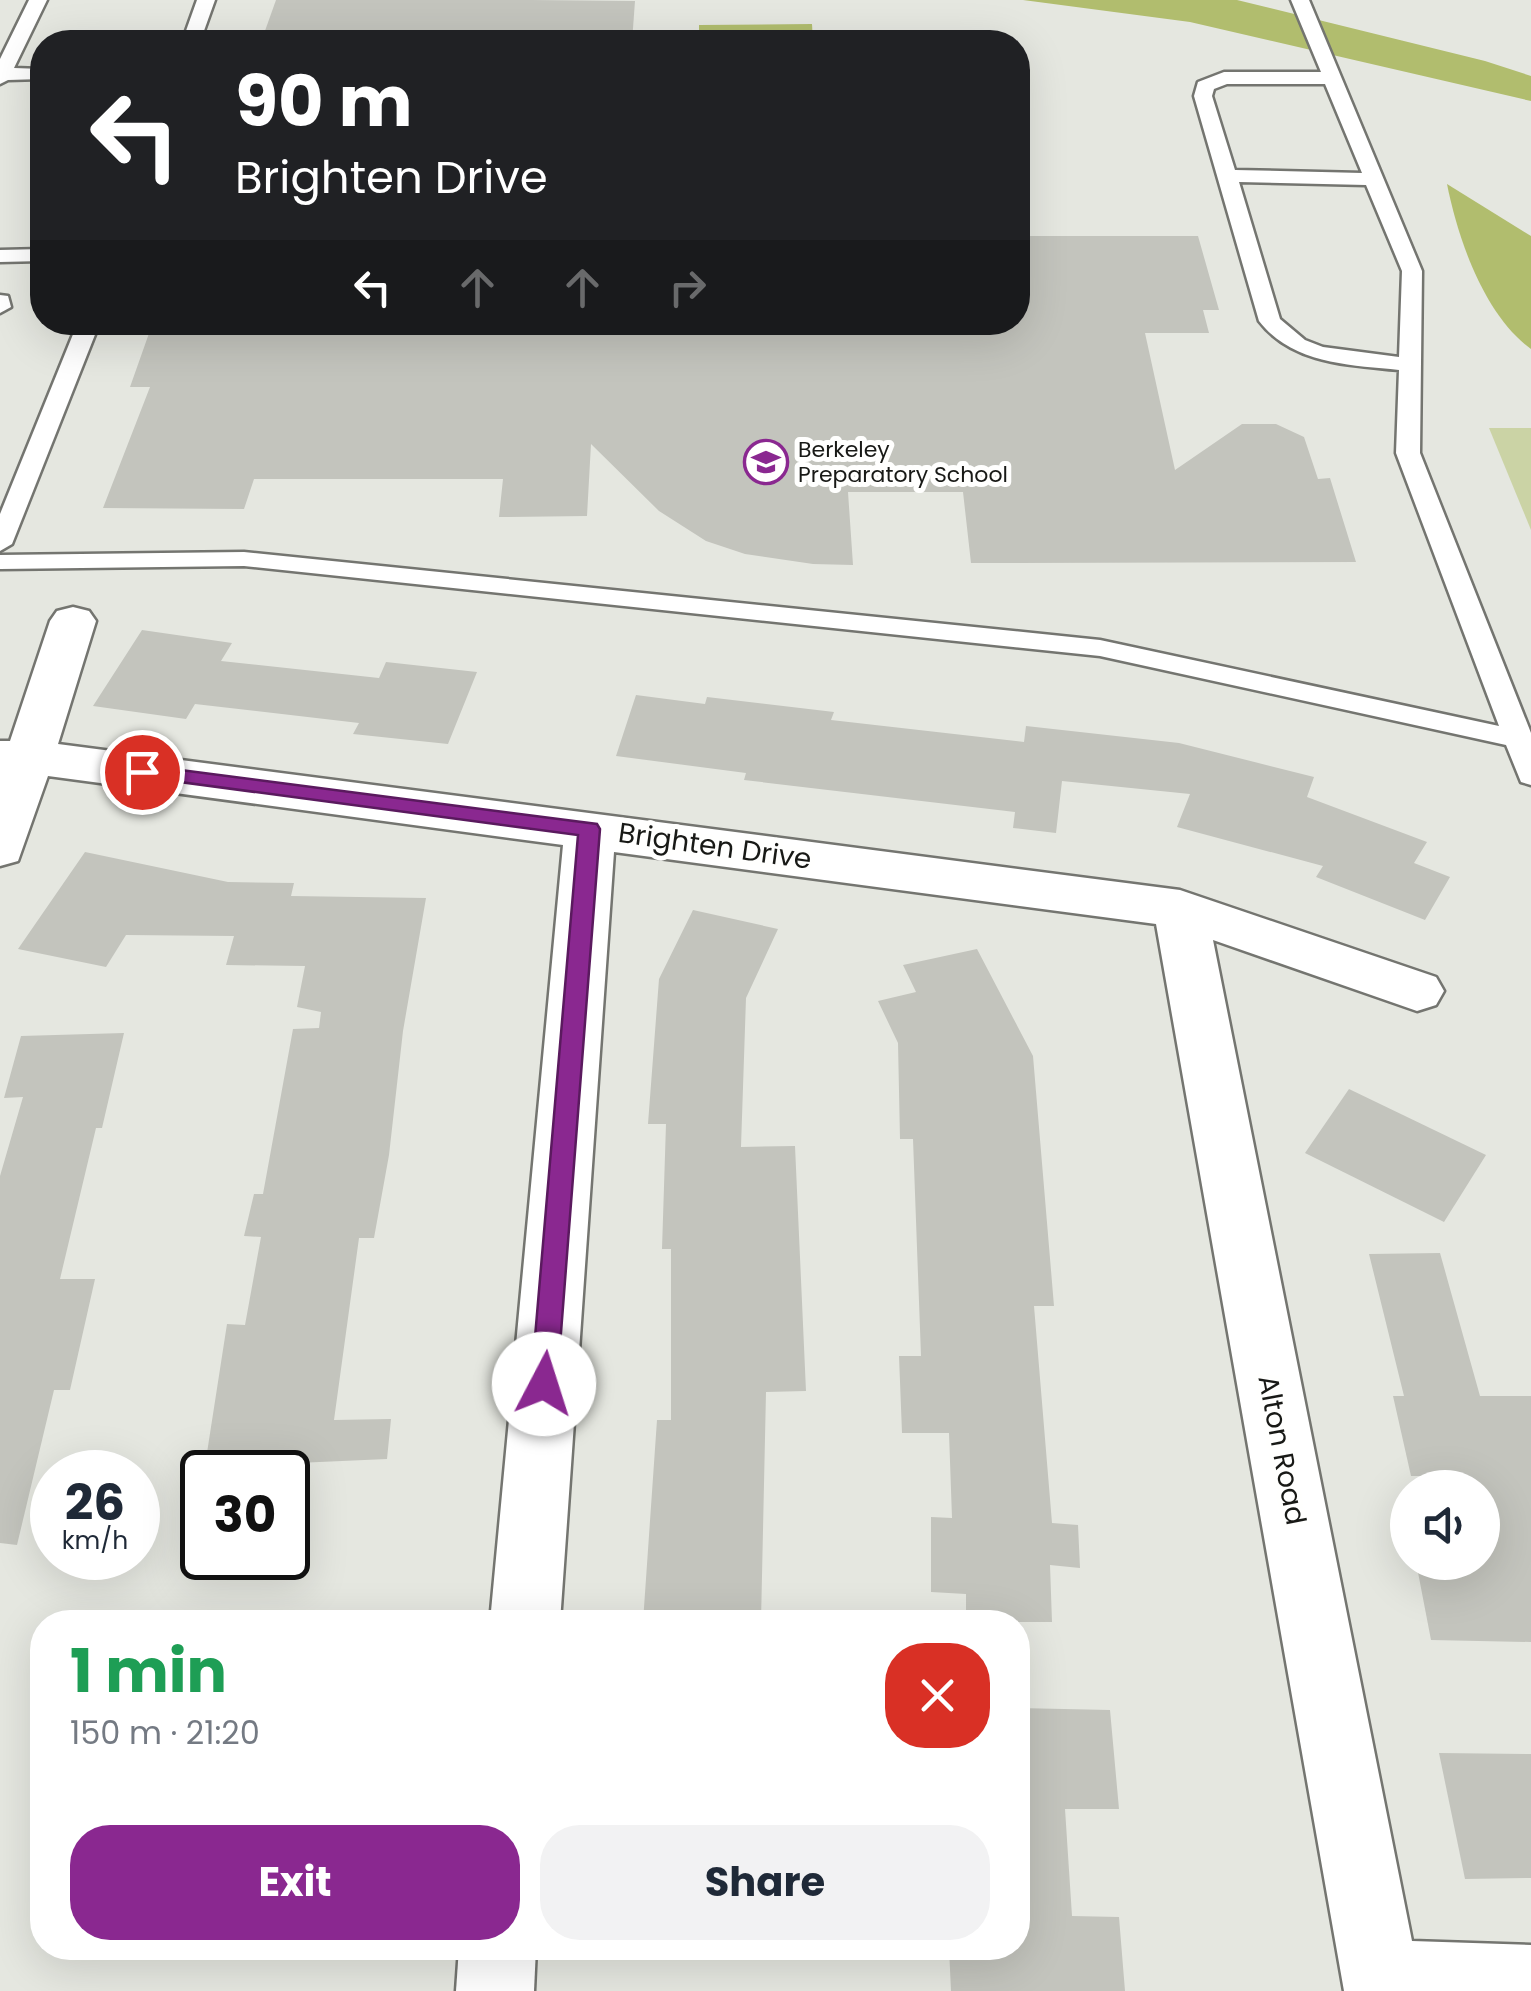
<!DOCTYPE html>
<html lang="en">
<head>
<meta charset="utf-8">
<style>
  :root { --surface:#fff; --page:#f2f2f3; --text:#1f2937; --muted:#747a83; --accent:#8a2890 }
  body { margin:0; font-family:Poppins,sans-serif; background:var(--page); color:var(--text); height:100vh; display:flex; flex-direction:column; font-size:38px; white-space:nowrap }
  * { box-sizing:border-box; margin:0 }
  p { font-size:32px; color:var(--muted) }
  .icon { flex:none; width:55px; height:55px; fill:none; stroke:currentColor; stroke-width:2; stroke-linecap:round; stroke-linejoin:round }
  .map { position:relative; flex:1; overflow:hidden }
  .details { position:absolute; left:30px; top:1610px; width:1000px; height:350px; display:flex; flex-direction:column; background:var(--surface); border-radius:40px; box-shadow:0 10px 40px #0002 }
  .details>* { flex:none }
  .banner { position:absolute; left:30px; top:30px; width:1000px; height:305px; border-radius:40px; box-shadow:0 10px 40px #0002; background:#202124; color:#fff; overflow:hidden }
  .buttons { position:absolute; left:1390px; top:1470px; display:grid; gap:20px }
  .buttons a { display:grid; place-items:center; width:110px; height:110px; border-radius:50%; background:var(--surface); box-shadow:0 10px 40px #0002; font-size:50px }
  .speed { position:absolute; left:30px; top:1450px; display:flex; gap:20px; font-size:50px; font-weight:700; text-align:center }
  .speed>* { display:grid; place-content:center; width:130px; height:130px; border-radius:50%; background:var(--surface); box-shadow:0 10px 40px #0002; line-height:1 }
  .speed small { font-size:25px; font-weight:400 }
  .speed .limit { border:5px solid #111; border-radius:15px; background:#fff; color:#111 }
  .pin { position:absolute; display:grid; place-items:center; width:85px; height:85px; color:#fff; margin:-42px; border:5px solid #fff; border-radius:50%; box-shadow:0 2px 10px #0007 }
  .me { position:absolute; width:110px; margin:-55px; rotate:5deg; stroke-linejoin:round; filter:drop-shadow(0 0 8px #0008) }
  .turn { display:flex; align-items:center; gap:35px; height:210px; padding:0 40px; font-size:45px }
  .turn .icon { width:130px; height:130px; stroke-width:2.5 }
  .turn b { display:block; font-size:70px; line-height:85px }
  .lanes { display:flex; align-items:center; height:95px; padding:0 40px; background:#0003; justify-content:center; gap:50px; direction:ltr }
  .lanes .off { opacity:.35 }
  .round { display:grid; place-items:center; flex:none; width:105px; height:105px; border-radius:40px; background:var(--page) }
  .overview { display:flex; align-items:center; justify-content:space-between; height:170px; padding:0 40px }
  h1 { font-size:60px; font-weight:700; line-height:75px; color:#1e9e55 }
  .primary-button { display:flex; gap:20px; margin-top:auto; padding:20px 40px }
  .primary-button a { flex:1; height:115px; border-radius:40px; background:var(--accent); color:#fff; font-size:40px; font-weight:700; line-height:115px; text-align:center }
  .primary-button a+a { background:var(--page); color:var(--text) }
  .map>svg:first-child { display:block }
</style>
</head>
<body>
<div class="map">
<svg width="1531" height="1991" viewBox="0 0 1531 1991">
  <rect width="100%" height="100%" fill="#e5e7e0"/>
  <!-- green -->
  <polygon fill="#cbd3a5" points="1489,428 1531,428 1531,530"/>
  <!-- water -->
  <g fill="#b1bd6e">
    <polygon points="1023,0 1237,0 1485,61 1531,76 1531,101 1190,22"/>
    <polygon points="812,24 813,42 699,42 699,25"/>
    <path d="M 1447,184 L 1531,236 L 1531,349 C 1484,315 1458,239 1447,184 Z"/>
  </g>
  <!-- building -->
  <g fill="#c3c4bd">
    <polygon points="276,0 532,0 635,1 632,42 261,42"/>
    <polygon points="1018,236 1198,236 1219,310 1203,310 1209,333 1145,333 1175,470 1242,424 1276,424 1304,437 1318,479 1330,478 1356,562 971,563 963,492 848,492 853,565 813,564 745,554 706,541 659,511 591,444 587,516 499,517 503,479 254,479 244,509 103,508 150,387 130,387 153,322 1018,322"/>
    <polygon points="142,630 232,643 221,661 379,678 386,662 477,672 448,744 353,734 359,723 195,704 186,719 93,706"/>
    <polygon points="636,695 705,704 707,697 834,712 831,720 1024,742 1026,726 1179,743 1314,777 1307,797 1427,842 1414,863 1450,877 1425,920 1316,877 1323,866 1177,827 1190,794 1062,781 1056,833 1013,828 1015,812 744,780 746,773 616,756"/>
    <polygon points="85,852 228,882 294,883 291,896 426,898 403,1031 389,1155 374,1238 359,1238 334,1420 391,1419 387,1459 297,1463 296,1472 204,1472 227,1324 245,1325 261,1237 244,1236 254,1194 263,1194 293,1029 319,1028 321,1012 297,1007 305,966 226,965 234,936 126,935 106,967 18,949"/>
    <polygon points="693,910 778,929 746,998 741,1147 795,1146 806,1391 766,1392 761,1622 643,1622 657,1420 671,1420 671,1249 662,1249 666,1124 648,1124 659,979"/>
    <polygon points="977,949 1033,1056 1054,1306 1034,1306 1052,1523 1078,1525 1080,1568 1050,1565 1052,1622 966,1622 966,1594 931,1592 931,1517 952,1518 949,1433 902,1433 899,1356 921,1356 913,1139 900,1139 898,1043 878,1001 916,992 903,965"/>
    <polygon points="124,1033 102,1128 96,1128 60,1279 95,1279 70,1390 54,1390 17,1545 0,1543 0,1176 23,1097 4,1098 21,1036"/>
    <polygon points="1349,1089 1486,1155 1444,1222 1305,1153"/>
    <polygon points="1440,1253 1480,1396 1531,1396 1531,1642 1431,1640 1416,1562 1483,1562 1482,1488 1465,1488 1462,1476 1411,1476 1393,1396 1404,1396 1369,1254"/>
    <polygon points="1018,1708 1110,1710 1119,1809 1065,1809 1072,1916 1119,1917 1125,1991 951,1991 949,1948 1018,1948"/>
    <polygon points="1439,1753 1531,1754 1531,1878 1465,1879"/>
  </g>
  <g fill="none" stroke-linecap="round" stroke-linejoin="round">
    <defs>
      <g id="service">
        <polygon points="29,0 47,0 14,68 42,69 42,79 8,80 0,84 0,59"/>
        <polygon points="197,0 215,0 200,42 182,42"/>
        <path d="M 1291,0 L 1309,0 L 1422,271 L 1420,453 L 1531,733 L 1531,785 L 1521,782 L 1506,745 L 1100,656 L 244,566 L 0,569 L 0,555 L 244,552 L 1100,640 L 1499,726 L 1396,453 L 1399,370 C 1349,365 1292,364 1259,321 L 1194,96 L 1198,82 L 1224,72 L 1321,72 ZM 1227,84 L 1325,84 L 1362,173 L 1235,170 L 1212,96 L 1214,89 ZM 1239,182 L 1366,185 L 1402,271 L 1399,357 L 1323,347 L 1305,340 L 1280,319 Z"/>
        <polygon points="42,249 42,261 0,262 0,250"/>
        <polygon points="0,295 8,296 11,307 0,313"/>
        <polygon points="78,322 100,322 12,544 0,551 0,514"/>
      </g>
      <g id="minor">
        <polygon points="73,607 89,611 96,621 58,744 1180,890 1436,977 1444,991 1436,1005 1417,1011 1213,940 1412,1941 1531,1945 1531,1991 1344,1991 1156,924 614,852 560,1622 490,1622 563,845 48,776 18,861 0,866 0,741 10,741 50,621 57,611"/>
        <polygon points="459,1948 536,1948 534,1991 456,1991"/>
      </g>
    </defs>
    <!-- service casing -->
    <use href="#service" stroke="#747570" stroke-width="5"/>
    <!-- minor casing -->
    <use href="#minor" stroke="#747570" stroke-width="5"/>
    <!-- service -->
    <use href="#service" fill="#fff" fill-rule="evenodd"/>
    <!-- minor -->
    <use href="#minor" fill="#fff" fill-rule="evenodd"/>
  </g>
  <!-- route -->
  <polygon fill="#8a2890" stroke="#5a1a5e" stroke-width="2.5" points="142,765 597,824 600,829 557,1384 554,1392 544,1396 535,1392 531,1384 578,835 135,776 132,772"/>
  <!-- icons -->
  <defs>
    <symbol id="school-ring" viewBox="-11 -11 22 22"><circle r="9.5" fill="#fffffe" stroke="#8a2890" stroke-width="1.5"/><path d="M0-5L7-2L0 1L-7-2ZM-4 1L0 2.5L4 1V4Q0 6-4 4Z" fill="#8a2890"/></symbol>
  </defs>
  <g fill-rule="evenodd">
    <use href="#school-ring" x="741" y="437" width="50" height="50"/>
  </g>
  <g text-anchor="middle" dominant-baseline="central" stroke-width="10" stroke-linejoin="round" paint-order="stroke">
    <!-- far-poi labels -->
    <g font-size="22" fill="#181916" stroke="#fffffe" text-anchor="start">
      <text x="798" y="449">Berkeley<tspan x="798" dy="25">Preparatory School</tspan></text>
    </g>
    <!-- street labels -->
    <g font-size="28" fill="#181916" stroke="#fffffe">
      <text transform="translate(715 846) rotate(8)">Brighten Drive</text>
      <text transform="translate(1282 1450) rotate(79)">Alton Road</text>
    </g>
  </g>
</svg>
<div class="buttons">
<a><svg class="icon" aria-label="sound" viewBox="0 0 24 24"><path d="M4 9h4l5-4v14l-5-4H4zM17 9q2 3 0 6"/></svg></a>
</div>
<div class="speed"><div>26<small>km/h</small></div><div class="limit">30</div></div>
<div class="pin" style="left:142px;top:772px;background:#d93025"><svg class="icon" aria-label="arrive" viewBox="0 0 24 24"><path d="M6 21V4h12l-3 4 3 4H6"/></svg></div>
<svg class="me" style="left:544px;top:1384px" viewBox="-20 -20 40 40"><circle r="19" fill="#fff"/><path d="M0-13L10 11 0 6-10 11z" fill="#8a2890"/></svg>
<div class="banner">
<div class="turn"><svg class="icon" aria-label="left" viewBox="0 0 24 24"><path d="M17 20v-9H6M10 6l-5 5 5 5"/></svg><div><b>90 m</b>Brighten Drive</div></div>
<div class="lanes"><svg class="icon" aria-label="left" viewBox="0 0 24 24"><path d="M17 20v-9H6M10 6l-5 5 5 5"/></svg><svg class="icon off" aria-label="ahead" viewBox="0 0 24 24"><path d="M12 20V5M6 11l6-6 6 6"/></svg><svg class="icon off" aria-label="ahead" viewBox="0 0 24 24"><path d="M12 20V5M6 11l6-6 6 6"/></svg><svg class="icon off" aria-label="right" viewBox="0 0 24 24"><path d="M7 20v-9h11M14 6l5 5-5 5"/></svg></div>
</div>
<section class="details">
<div class="overview"><div><h1>1 min</h1><p>150 m · 21:20</p></div><a class="round" style="background:#d93025;color:#fff"><svg class="icon" aria-label="close" viewBox="0 0 24 24"><path d="M6 6l12 12M18 6L6 18"/></svg></a></div>
<div class="primary-button"><a>Exit</a><a>Share</a></div>
</section>
</div>
</body>
</html>
